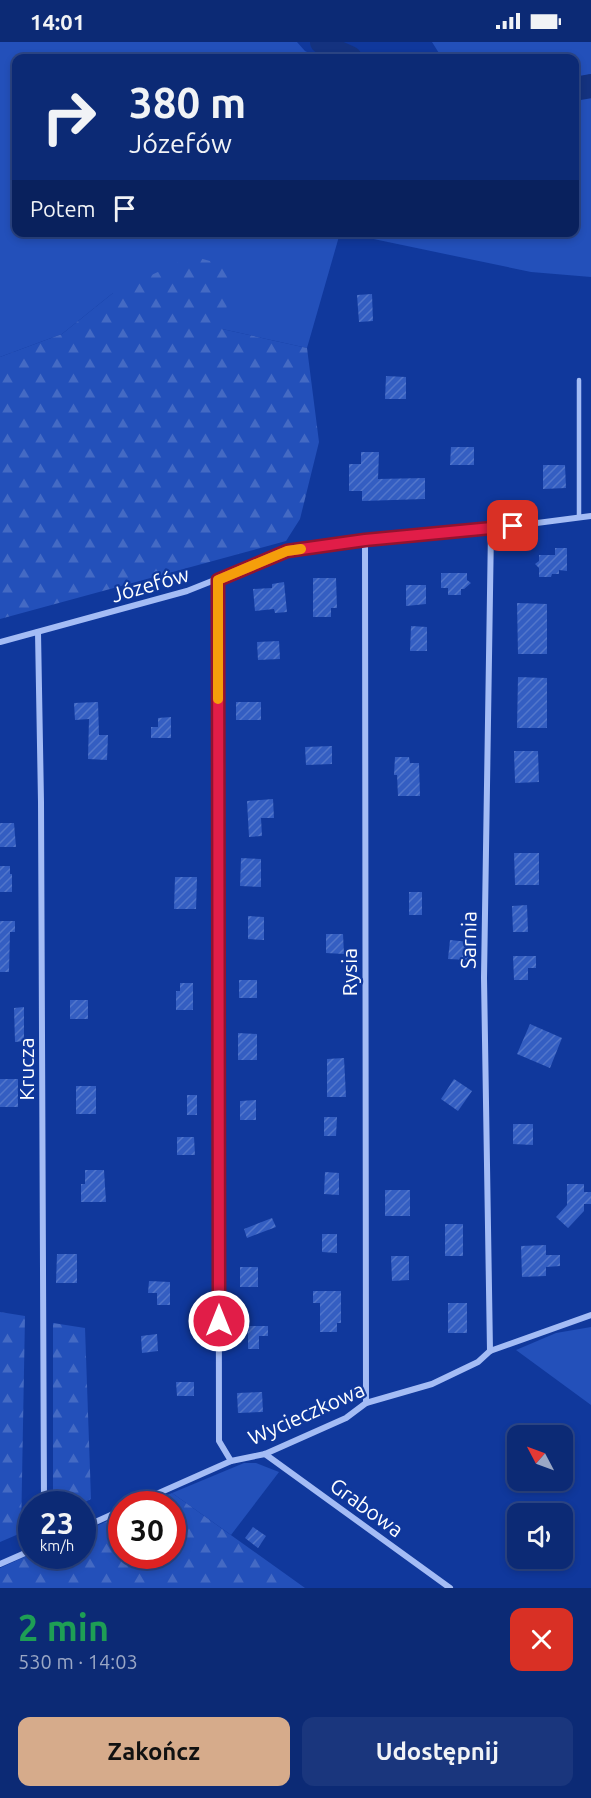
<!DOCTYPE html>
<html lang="pl">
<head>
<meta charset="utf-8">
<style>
  :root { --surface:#0c2a75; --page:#1a367d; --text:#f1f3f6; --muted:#9aa7c5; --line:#2c4687; --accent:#d6ab8b }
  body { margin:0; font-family:Ubuntu,sans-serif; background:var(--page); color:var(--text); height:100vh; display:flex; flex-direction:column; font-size:22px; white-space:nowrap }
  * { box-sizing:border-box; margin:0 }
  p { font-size:20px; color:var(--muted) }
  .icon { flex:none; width:33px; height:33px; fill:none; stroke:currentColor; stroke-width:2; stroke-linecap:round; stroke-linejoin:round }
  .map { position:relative; height:1546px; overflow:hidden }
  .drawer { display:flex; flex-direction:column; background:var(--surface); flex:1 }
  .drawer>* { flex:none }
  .top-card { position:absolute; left:12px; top:12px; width:567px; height:183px; border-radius:12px; box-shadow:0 3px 9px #0003,0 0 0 2px var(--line); background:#0c2a75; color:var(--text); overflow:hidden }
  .needle { width:39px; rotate:311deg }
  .tools { position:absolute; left:507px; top:1383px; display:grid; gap:12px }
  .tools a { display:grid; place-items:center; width:66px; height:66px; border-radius:12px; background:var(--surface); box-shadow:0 3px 9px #0003,0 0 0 2px var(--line); font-size:30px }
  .speed { position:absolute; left:18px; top:1449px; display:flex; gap:12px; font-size:30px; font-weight:700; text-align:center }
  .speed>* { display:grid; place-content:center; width:78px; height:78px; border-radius:50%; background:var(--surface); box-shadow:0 3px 9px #0003,0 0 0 2px var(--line); line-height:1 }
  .speed small { font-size:15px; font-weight:400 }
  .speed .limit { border:9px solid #d22; background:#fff; color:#111 }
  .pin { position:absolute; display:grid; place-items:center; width:51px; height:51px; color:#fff; margin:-26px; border-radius:12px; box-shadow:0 3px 9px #0006 }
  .me { position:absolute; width:66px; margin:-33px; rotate:0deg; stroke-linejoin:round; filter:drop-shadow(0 0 4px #0008) }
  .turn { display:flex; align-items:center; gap:21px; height:126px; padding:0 18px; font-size:27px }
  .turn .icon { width:78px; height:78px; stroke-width:2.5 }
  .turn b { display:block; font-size:42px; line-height:51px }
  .then { display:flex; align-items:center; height:57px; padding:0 18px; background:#0003; gap:12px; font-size:22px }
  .round { display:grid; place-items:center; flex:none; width:63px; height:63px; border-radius:12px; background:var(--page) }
  .headline { display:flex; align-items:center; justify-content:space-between; height:102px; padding:0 18px }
  h1 { font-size:36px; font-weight:600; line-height:45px; color:#1e9e55 }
  .button { display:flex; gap:12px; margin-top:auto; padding:12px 18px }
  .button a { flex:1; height:69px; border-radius:12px; background:var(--accent); color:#111; font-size:24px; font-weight:600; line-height:69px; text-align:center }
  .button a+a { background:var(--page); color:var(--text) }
  .status { display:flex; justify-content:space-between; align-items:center; height:42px; padding:0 30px; background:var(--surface); direction:ltr }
  .status svg { height:16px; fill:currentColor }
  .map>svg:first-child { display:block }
</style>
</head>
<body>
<div class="status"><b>14:01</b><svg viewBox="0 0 49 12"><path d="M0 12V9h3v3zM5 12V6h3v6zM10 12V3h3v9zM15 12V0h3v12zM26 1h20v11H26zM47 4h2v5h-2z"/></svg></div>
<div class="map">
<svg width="591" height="1546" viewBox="0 0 591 1546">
  <defs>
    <pattern id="forest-firs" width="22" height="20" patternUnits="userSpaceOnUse" patternTransform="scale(1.5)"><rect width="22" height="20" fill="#2350ba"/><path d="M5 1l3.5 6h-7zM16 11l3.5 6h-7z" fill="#446ac4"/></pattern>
    <pattern id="building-hatch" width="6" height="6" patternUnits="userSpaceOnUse" patternTransform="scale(1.5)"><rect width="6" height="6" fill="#345ec2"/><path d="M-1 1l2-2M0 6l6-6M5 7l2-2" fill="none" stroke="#5276cb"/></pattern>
  </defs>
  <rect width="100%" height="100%" fill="#10389c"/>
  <!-- green -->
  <g fill="#2350ba">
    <polygon points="0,0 297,0 305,9 320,16 16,16 16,190 340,191 307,306 222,287 113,251 62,292 0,315"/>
    <polygon points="432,0 591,0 591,32 575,36 574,16 442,16"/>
    <polygon points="591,52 591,235 531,230 345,191 574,190 575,55"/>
    <polygon points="591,1285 591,1363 516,1308 556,1291"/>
    <polygon points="244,1421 256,1421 279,1430 231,1493 172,1451"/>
  </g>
  <!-- forest -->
  <g fill="url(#forest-firs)">
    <polygon points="192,214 235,226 222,287 307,306 319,400 300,477 286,499 0,577 0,315 62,292 113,251"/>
    <polygon points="0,1270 25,1274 21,1491 0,1500"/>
    <polygon points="53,1281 85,1286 91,1457 81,1462 53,1462"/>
    <polygon points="172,1451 305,1546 0,1546 0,1526 31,1512 82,1514 83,1490 121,1473 122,1514 172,1514 172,1462 145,1462"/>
  </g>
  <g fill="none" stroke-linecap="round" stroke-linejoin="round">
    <!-- river -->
    <g stroke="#14327f" stroke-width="24">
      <polyline points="322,0 332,8 350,16"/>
      <polyline points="574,47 591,44"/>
    </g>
  </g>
  <!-- building -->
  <g fill="url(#building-hatch)">
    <polygon points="372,252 373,279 359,280 357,253"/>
    <polygon points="386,334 406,335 406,357 385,357"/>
    <polygon points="451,405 474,405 474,423 450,423"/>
    <polygon points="361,410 379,410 378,437 425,436 425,457 362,459 362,449 349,449 349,422 361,422"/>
    <polygon points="543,423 565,423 566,446 543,447"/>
    <polygon points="555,506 567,506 567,529 559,528 559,532 552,532 551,535 539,535 539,526 535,522 539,519 539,513 555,513"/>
    <polygon points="441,531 467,531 467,538 471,541 464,547 461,547 461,553 448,553 448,546 441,546"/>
    <polygon points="313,536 336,536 337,566 331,566 331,575 313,575"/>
    <polygon points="284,540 287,570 275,571 274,567 255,569 253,547 272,546 272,542"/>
    <polygon points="406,543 426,543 426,562 406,564"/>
    <polygon points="517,561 547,562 547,612 518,612"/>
    <polygon points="411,584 427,585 427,609 410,609"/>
    <polygon points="279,599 280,617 258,618 257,600"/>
    <polygon points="518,635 547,636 547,686 517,686"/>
    <polygon points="98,660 99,693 108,693 107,718 88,717 89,677 75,678 74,661"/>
    <rect x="236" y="660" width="25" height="18"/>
    <polygon points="171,675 171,696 151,696 151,685 158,685 158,676"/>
    <polygon points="332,704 332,722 306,723 305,705"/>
    <polygon points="514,709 538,709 539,740 515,741"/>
    <polygon points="395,715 409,715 410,721 419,721 420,754 398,754 397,733 394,733"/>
    <polygon points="273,757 274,776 261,776 262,794 249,795 247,759"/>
    <polygon points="0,781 14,781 16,805 0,805"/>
    <polygon points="514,811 539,811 539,843 515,843"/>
    <polygon points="241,816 261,817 261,845 240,844"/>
    <polygon points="0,824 10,824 10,832 12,832 12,850 0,850"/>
    <polygon points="175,835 197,835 196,867 174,867"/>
    <rect x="409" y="850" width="13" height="23"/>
    <polygon points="527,863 528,890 513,890 512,864"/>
    <polygon points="248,874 264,875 264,898 248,897"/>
    <polygon points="0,879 15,879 15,890 10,890 9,930 0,930"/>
    <polygon points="326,892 343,892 344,912 326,911"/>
    <polygon points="450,898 469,900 468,918 448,917"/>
    <polygon points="513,914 536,914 536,926 528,926 528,938 514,938"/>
    <rect x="239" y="938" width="18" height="18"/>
    <polygon points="180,941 193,941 193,968 176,968 176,949 180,949"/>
    <rect x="70" y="958" width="18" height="19"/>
    <polygon points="24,965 24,999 15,1000 14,966"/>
    <polygon points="530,982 562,996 550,1026 517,1012"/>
    <polygon points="238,991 257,992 257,1018 238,1018"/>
    <polygon points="344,1016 346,1055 327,1055 327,1017"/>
    <rect x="0" y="1037" width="18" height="28"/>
    <polygon points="454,1037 472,1049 458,1069 441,1057"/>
    <rect x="76" y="1044" width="20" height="28"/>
    <rect x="187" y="1053" width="10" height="20"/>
    <polygon points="256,1058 256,1078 240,1078 240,1059"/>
    <polygon points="324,1075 337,1075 336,1094 324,1094"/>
    <polygon points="513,1082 533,1082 533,1103 513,1102"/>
    <polygon points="177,1095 194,1095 195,1113 177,1113"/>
    <polygon points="85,1128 104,1128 106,1160 81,1160 81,1142 85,1142"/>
    <polygon points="325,1130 339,1131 339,1153 324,1152"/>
    <polygon points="567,1142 584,1142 584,1150 591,1150 591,1162 584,1162 584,1169 568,1186 556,1175 567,1163"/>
    <rect x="385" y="1148" width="25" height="26"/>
    <polygon points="272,1176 276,1185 247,1196 244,1187"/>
    <rect x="445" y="1182" width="18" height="32"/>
    <polygon points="322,1192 337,1192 337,1211 322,1210"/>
    <polygon points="546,1203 546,1213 560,1213 560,1224 546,1225 546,1234 522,1235 521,1204"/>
    <polygon points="57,1212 77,1212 77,1241 56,1241"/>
    <polygon points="391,1214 409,1214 409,1238 392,1239"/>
    <rect x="240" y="1225" width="18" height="20"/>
    <polygon points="149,1239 170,1240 170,1263 157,1263 157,1251 148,1251"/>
    <polygon points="313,1249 341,1249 341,1281 337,1281 337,1290 320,1290 320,1261 313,1261"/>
    <rect x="448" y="1261" width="19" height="30"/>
    <polygon points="248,1284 268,1284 268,1294 259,1294 259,1307 248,1307"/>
    <polygon points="157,1292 158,1309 142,1311 141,1294"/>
    <polygon points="176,1340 194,1340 194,1354 177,1354"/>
    <polygon points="262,1350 263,1370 238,1371 237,1351"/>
    <polygon points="253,1485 266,1494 258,1506 245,1496"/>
  </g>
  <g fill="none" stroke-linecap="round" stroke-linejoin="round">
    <!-- lane -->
    <polyline stroke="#a4bcf5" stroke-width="4.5" points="579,475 579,338"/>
    <!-- street -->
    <g stroke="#a4bcf5" stroke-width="6">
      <polyline points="365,498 366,1361"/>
      <polyline points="218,538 219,1399 231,1419"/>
      <polyline points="38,590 41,760 44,1462"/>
      <polyline points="0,600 187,549 287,509 365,498 491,487 591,474"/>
      <polyline points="490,1309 484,936 491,487"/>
      <polyline points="265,1412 450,1546"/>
      <polyline points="134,1462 231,1419 265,1412 346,1376 366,1361 432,1342 478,1320 490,1309 591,1273"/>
      <polyline points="82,1486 122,1468"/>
      <polyline points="0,1522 32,1508"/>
    </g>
  </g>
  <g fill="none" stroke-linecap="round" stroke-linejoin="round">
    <defs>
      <polyline id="route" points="219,1279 218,538 287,509 365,498 513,484"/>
    </defs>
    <!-- route casing -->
    <use href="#route" stroke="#92132f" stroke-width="15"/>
    <!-- route -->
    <use href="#route" stroke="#e11d48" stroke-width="10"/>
    <!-- slow -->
    <polyline stroke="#f59e0b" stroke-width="10" points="218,657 218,538 287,509 301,507"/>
  </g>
  <g text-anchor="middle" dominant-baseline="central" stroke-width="4.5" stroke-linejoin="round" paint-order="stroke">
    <!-- street labels -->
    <g font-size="21" fill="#fff" stroke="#10389c">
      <text transform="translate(150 542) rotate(-16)">Józefów</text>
      <text transform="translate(468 898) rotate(-89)">Sarnia</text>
      <text transform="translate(349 930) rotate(-90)">Rysia</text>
      <text transform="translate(26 1027) rotate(-90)">Krucza</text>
      <text transform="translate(306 1371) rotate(-24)">Wycieczkowa</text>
      <text transform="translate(367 1465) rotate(36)">Grabowa</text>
    </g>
  </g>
</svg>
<div class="tools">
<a><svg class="needle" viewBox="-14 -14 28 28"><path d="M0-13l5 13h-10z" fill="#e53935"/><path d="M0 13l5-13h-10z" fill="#9aa7c5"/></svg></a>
<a><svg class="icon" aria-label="sound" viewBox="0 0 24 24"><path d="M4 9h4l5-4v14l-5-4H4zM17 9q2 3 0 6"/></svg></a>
</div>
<div class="speed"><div>23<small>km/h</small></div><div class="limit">30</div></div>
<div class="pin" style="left:513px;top:484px;background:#d93025"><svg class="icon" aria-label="arrive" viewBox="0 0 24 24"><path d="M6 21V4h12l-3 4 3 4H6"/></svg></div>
<svg class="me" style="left:219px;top:1279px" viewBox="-20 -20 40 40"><circle r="17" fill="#e11d48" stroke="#fff" stroke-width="3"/><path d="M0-11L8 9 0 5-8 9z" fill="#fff"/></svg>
<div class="top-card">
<div class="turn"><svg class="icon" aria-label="right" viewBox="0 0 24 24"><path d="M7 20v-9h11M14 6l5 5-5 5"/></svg><div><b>380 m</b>Józefów</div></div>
<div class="then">Potem<svg class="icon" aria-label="arrive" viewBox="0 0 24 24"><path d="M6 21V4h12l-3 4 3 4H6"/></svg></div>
</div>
</div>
<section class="drawer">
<div class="headline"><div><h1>2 min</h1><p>530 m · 14:03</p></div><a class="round" style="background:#d93025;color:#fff"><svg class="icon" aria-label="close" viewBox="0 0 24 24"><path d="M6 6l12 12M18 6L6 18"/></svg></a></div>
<div class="button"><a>Zakończ</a><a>Udostępnij</a></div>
</section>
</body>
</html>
